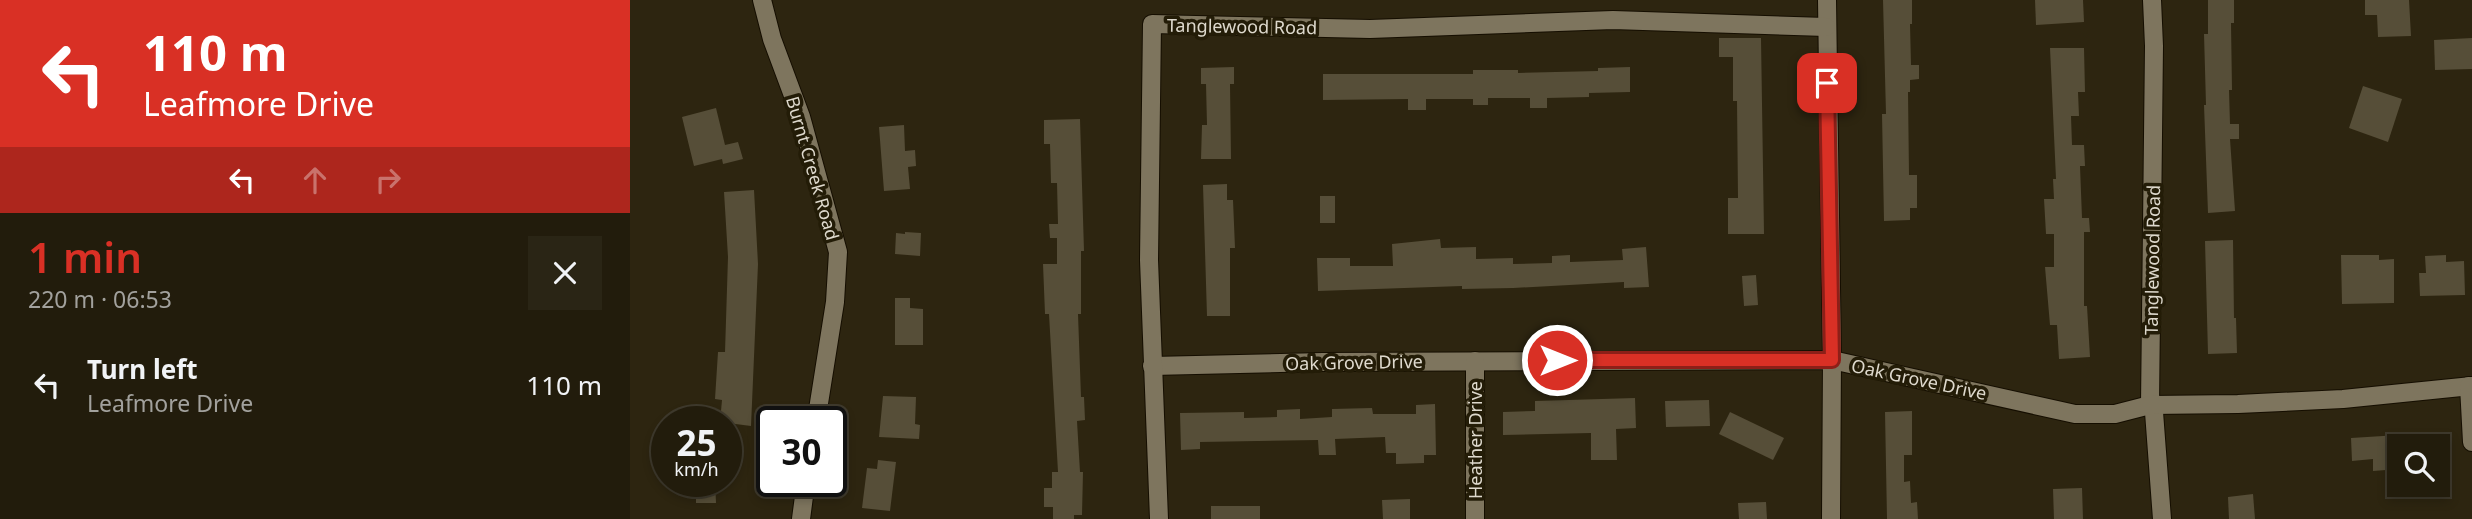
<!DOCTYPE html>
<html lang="en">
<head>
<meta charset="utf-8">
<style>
  :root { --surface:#221c0c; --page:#2a2515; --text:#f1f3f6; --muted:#a2a19d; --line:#3f3a2d; --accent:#d93025 }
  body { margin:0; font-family:"Noto Sans",sans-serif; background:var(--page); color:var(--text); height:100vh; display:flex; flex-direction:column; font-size:26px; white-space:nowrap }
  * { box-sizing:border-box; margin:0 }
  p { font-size:23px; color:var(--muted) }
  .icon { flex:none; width:38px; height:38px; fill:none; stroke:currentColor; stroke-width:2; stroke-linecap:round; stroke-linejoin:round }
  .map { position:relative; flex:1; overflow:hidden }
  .panel { display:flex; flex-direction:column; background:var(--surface); width:630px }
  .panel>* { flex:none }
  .guide { background:#d93025; color:#fff; overflow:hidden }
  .buttons { position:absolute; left:1757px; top:434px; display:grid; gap:14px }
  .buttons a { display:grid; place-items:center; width:63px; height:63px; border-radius:0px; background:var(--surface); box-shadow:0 4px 10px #0003,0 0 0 2px var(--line); font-size:35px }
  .speed { position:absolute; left:21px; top:406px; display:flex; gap:14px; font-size:35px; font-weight:700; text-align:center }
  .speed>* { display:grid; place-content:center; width:91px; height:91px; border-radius:50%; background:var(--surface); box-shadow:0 4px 10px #0003,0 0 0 2px var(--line); line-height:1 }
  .speed small { font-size:18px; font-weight:400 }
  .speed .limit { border:4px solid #111; border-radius:10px; background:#fff; color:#111 }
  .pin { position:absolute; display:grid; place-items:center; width:60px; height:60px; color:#fff; margin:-30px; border-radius:14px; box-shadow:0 4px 10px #0006 }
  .me { position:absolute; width:77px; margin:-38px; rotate:90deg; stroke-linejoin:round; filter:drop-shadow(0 0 5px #0008) }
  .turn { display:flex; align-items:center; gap:24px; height:147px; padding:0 28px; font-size:32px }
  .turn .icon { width:91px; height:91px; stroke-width:2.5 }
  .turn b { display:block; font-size:49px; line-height:60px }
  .lanes { display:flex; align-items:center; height:66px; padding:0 28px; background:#0003; justify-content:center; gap:35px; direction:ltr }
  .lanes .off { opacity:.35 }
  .round { display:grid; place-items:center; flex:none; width:74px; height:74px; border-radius:0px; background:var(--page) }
  .headline { display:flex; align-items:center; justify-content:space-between; height:119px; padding:0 28px }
  h1 { font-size:42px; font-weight:600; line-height:52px; color:var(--accent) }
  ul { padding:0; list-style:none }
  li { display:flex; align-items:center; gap:21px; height:105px; padding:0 28px }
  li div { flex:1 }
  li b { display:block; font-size:26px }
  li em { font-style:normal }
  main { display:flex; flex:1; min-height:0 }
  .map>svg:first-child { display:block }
</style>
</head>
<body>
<main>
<section class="panel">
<div class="guide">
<div class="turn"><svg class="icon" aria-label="left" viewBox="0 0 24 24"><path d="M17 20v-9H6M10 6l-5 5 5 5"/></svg><div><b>110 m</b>Leafmore Drive</div></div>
<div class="lanes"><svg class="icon" aria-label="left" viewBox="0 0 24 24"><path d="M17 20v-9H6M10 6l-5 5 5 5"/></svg><svg class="icon off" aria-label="ahead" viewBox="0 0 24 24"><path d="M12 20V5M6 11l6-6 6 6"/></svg><svg class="icon off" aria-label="right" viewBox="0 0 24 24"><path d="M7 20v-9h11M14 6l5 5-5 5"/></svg></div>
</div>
<div class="headline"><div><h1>1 min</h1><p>220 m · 06:53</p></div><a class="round"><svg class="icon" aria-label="close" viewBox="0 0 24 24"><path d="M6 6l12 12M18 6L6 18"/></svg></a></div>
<ul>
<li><svg class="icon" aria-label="left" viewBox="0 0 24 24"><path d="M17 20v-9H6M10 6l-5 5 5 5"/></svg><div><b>Turn left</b><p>Leafmore Drive</p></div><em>110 m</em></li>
</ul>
</section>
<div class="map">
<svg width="1842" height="519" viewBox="0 0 1842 519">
  <rect width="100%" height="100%" fill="#2d2510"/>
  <!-- building -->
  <g fill="#564e38">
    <polygon points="1253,0 1282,0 1282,24 1280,24 1281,65 1289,65 1289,79 1280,80 1280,92 1278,92 1279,175 1287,175 1287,208 1280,208 1280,220 1254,221 1252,114 1256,114"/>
    <polygon points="1405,0 1453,0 1454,22 1406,25"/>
    <polygon points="1578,0 1604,0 1604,23 1601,23 1602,90 1599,90 1600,124 1609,124 1609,139 1600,139 1605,211 1578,213 1574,105 1576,105 1574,34 1578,34"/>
    <polygon points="1735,0 1779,0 1781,36 1748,37 1747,15 1735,15"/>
    <polygon points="1089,38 1131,38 1134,234 1098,234 1098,198 1108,198 1107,101 1103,101 1103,57 1089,57"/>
    <polygon points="1842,38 1842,69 1805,70 1804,40"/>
    <polygon points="1420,48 1454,48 1455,92 1448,92 1449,116 1441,116 1442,145 1454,145 1455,166 1450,166 1452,218 1459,218 1460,232 1454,232 1454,306 1457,306 1460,357 1429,359 1427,325 1420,325 1415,267 1424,267 1424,234 1416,234 1414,199 1424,199 1423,179 1426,179"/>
    <polygon points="604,67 604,84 600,84 601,159 571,159 572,125 577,125 576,84 571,84 571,68"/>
    <polygon points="1000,67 1000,92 959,93 959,97 917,98 917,108 900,108 900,98 858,98 858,105 843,105 843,99 796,99 796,110 778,110 778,99 693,100 693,74 843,74 843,70 888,70 888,73 968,71 968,68"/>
    <polygon points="1733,86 1772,99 1758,142 1719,128"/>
    <polygon points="86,108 95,145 108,142 113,159 93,164 92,159 64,166 52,117"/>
    <polygon points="450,119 454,251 451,251 451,314 448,314 451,397 454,397 455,420 447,421 450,472 453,472 452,515 444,515 444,519 423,519 423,507 414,507 414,488 422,488 422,472 428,472 419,314 415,314 413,264 427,264 427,238 420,238 419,224 428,224 427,183 421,183 420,144 414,144 414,120"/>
    <polygon points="274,125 275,151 285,150 286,166 278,167 280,189 254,191 249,127"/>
    <polygon points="597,184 597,200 603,200 605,248 600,248 600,316 577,316 573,185"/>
    <polygon points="124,190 128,264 121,426 90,422 92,400 85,399 88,352 95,352 98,257 94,192"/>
    <rect x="690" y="196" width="15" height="27"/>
    <polygon points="275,232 291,233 290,256 265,254 266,233 275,234"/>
    <polygon points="810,239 811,248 846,247 846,259 883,258 883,264 922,263 922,256 940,255 940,262 993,260 992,249 1016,247 1019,287 994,288 994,282 883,288 832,289 832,286 688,291 687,258 720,258 720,266 763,266 762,244"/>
    <polygon points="1603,240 1604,318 1606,318 1607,353 1578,354 1575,241"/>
    <polygon points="1711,255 1749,255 1749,260 1764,259 1764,303 1712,304"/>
    <polygon points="1816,255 1816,262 1834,261 1835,295 1790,296 1789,273 1796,273 1795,256"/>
    <polygon points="1126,275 1128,305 1114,306 1112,276"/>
    <polygon points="265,298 280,298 280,308 293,309 293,345 265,345"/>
    <polygon points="253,396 286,397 285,424 290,425 289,439 249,437"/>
    <polygon points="1005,398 1006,428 986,429 987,460 961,460 961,433 873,435 873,412 905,411 905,401"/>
    <polygon points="1079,400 1080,426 1036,427 1035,401"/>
    <polygon points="805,404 806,455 794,455 794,463 766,464 766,453 756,453 755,437 705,439 706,455 689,455 688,440 570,442 570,449 551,450 550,413 614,412 614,418 647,417 647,410 670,409 670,419 702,417 702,409 742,408 743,414 786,414 786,405"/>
    <polygon points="1282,411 1282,455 1274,455 1274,482 1280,481 1281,503 1287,502 1288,519 1257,519 1255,412"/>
    <polygon points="1100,412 1154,438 1143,460 1089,434"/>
    <polygon points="1769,435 1769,469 1743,471 1743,459 1722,461 1721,438"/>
    <polygon points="248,460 266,462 260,511 232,508 237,468 247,469"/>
    <polygon points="66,481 85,481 86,503 66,503"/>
    <polygon points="1452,488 1453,519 1424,519 1423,489"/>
    <polygon points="1623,494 1625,519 1599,519 1598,497"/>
    <polygon points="780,499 780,519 753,519 752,500"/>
    <polygon points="1136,502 1137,519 1109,519 1108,503"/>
    <rect x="581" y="506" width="49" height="13"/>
  </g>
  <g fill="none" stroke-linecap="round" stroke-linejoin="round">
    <defs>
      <g id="minor">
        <polyline points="132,0 142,39 171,117 208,252 205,302 186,422"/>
        <polyline points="1197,0 1202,360 1201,519"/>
        <polyline points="1522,0 1524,46 1520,405 1524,412 1532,519"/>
        <polyline points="522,366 693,362 1202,360 1445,414 1485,414 1520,405 1608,404 1713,399 1842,386"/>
        <polyline points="1839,386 1842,442"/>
        <polyline points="171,519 176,481"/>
        <polyline points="529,519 519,260 522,24 740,29 983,20 1196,27"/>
        <polyline points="845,519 845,361"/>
      </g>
    </defs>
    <!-- minor casing -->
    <use href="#minor" stroke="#150e00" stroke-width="20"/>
    <!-- minor -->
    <use href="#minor" stroke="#7e755e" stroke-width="18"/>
  </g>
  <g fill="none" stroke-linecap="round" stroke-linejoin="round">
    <defs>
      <polyline id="route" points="927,360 1202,360 1197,83"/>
    </defs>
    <!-- route casing -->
    <use href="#route" stroke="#8d1f18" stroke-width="18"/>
    <!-- route -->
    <use href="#route" stroke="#d93025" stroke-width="12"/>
  </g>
  <g text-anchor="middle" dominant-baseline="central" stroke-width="7" stroke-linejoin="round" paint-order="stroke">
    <!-- street labels -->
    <g font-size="18" fill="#ded9cd" stroke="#231c07">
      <text transform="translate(612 26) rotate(1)">Tanglewood Road</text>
      <text transform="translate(183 168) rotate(74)">Burnt Creek Road</text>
      <text transform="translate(1522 260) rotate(-89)">Tanglewood Road</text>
      <text transform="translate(724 362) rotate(-1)">Oak Grove Drive</text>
      <text transform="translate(1289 379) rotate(12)">Oak Grove Drive</text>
      <text transform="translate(845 440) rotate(-90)">Heather Drive</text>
    </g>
  </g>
</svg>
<div class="buttons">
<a><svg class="icon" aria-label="search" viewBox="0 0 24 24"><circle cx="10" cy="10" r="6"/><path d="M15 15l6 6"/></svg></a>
</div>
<div class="speed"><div>25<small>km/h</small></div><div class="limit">30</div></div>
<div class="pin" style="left:1197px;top:83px;background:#d93025"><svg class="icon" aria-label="arrive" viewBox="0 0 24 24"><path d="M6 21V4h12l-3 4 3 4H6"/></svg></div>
<svg class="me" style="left:927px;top:360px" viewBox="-20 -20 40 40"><circle r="17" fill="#d93025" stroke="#fff" stroke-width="3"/><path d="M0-11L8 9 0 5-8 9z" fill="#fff"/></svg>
</div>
</main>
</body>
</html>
